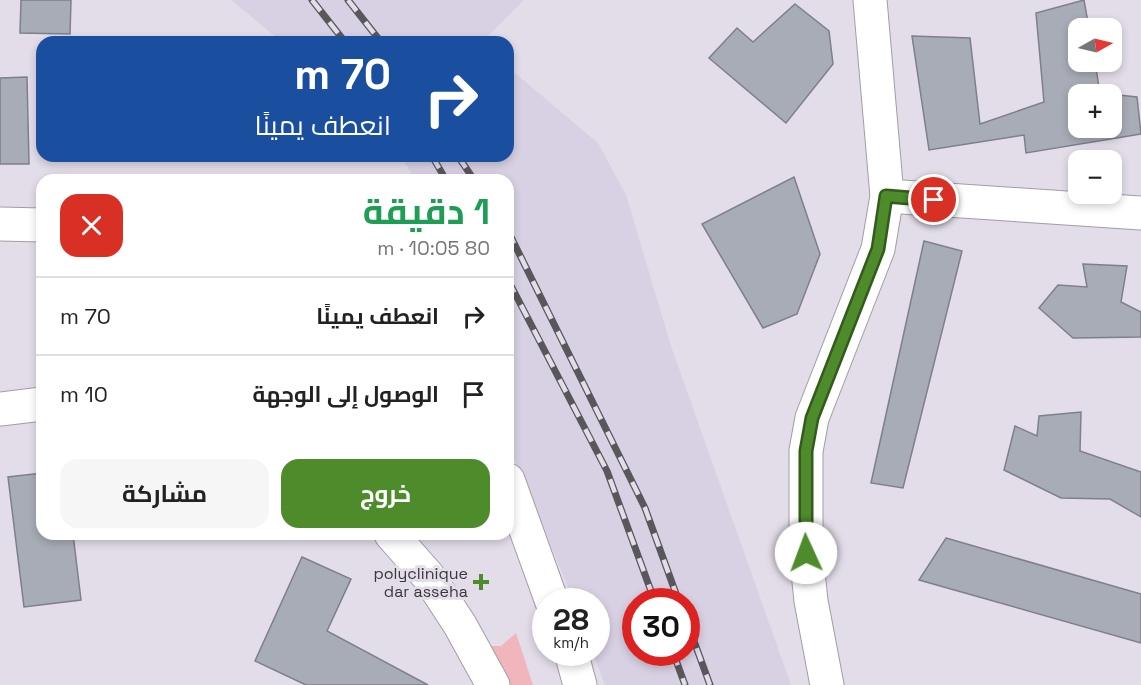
<!DOCTYPE html>
<html lang="ar">
<head>
<meta charset="utf-8">
<style>
  :root { --surface:#fff; --page:#f6f6f6; --text:#222; --muted:#767676; --line:#e0e0e0; --accent:#4e8c2b }
  body { margin:0; font-family:"Space Grotesk",Cairo,sans-serif; background:var(--page); color:var(--text); direction:rtl; height:100vh; display:flex; flex-direction:column; font-size:22px; white-space:nowrap }
  * { box-sizing:border-box; margin:0 }
  p { font-size:20px; color:var(--muted) }
  .icon { flex:none; width:33px; height:33px; fill:none; stroke:currentColor; stroke-width:2; stroke-linecap:round; stroke-linejoin:round }
  .map { position:relative; flex:1; overflow:hidden; direction:ltr }
  .details { position:absolute; left:36px; top:174px; width:478px; height:366px; display:flex; flex-direction:column; background:var(--surface); border-radius:18px; box-shadow:0 3px 9px #0003; direction:rtl }
  .details>* { flex:none }
  .banner { position:absolute; left:36px; top:36px; width:478px; height:126px; border-radius:18px; box-shadow:0 3px 9px #0003; direction:rtl; background:#1a4fa0; color:#fff; overflow:hidden }
  .needle { width:39px; rotate:82deg }
  .fabs { position:absolute; left:1068px; top:18px; display:grid; gap:12px }
  .fabs a { display:grid; place-items:center; width:54px; height:54px; border-radius:12px; background:var(--surface); box-shadow:0 3px 9px #0003; font-size:30px }
  .speed { position:absolute; left:532px; top:588px; display:flex; gap:12px; font-size:30px; font-weight:700; text-align:center }
  .speed>* { display:grid; place-content:center; width:78px; height:78px; border-radius:50%; background:var(--surface); box-shadow:0 3px 9px #0003; line-height:1 }
  .speed small { font-size:15px; font-weight:400 }
  .speed .limit { border:9px solid #d22; background:#fff; color:#111 }
  .pin { position:absolute; display:grid; place-items:center; width:51px; height:51px; color:#fff; margin:-26px; border:3px solid #fff; border-radius:50%; box-shadow:0 2px 6px #0007 }
  .me { position:absolute; width:66px; margin:-33px; rotate:358deg; stroke-linejoin:round; filter:drop-shadow(0 0 4px #0008) }
  .turn { display:flex; align-items:center; gap:21px; height:126px; padding:0 24px; font-size:27px }
  .turn .icon { width:78px; height:78px; stroke-width:2.5 }
  .turn b { display:block; font-size:42px; line-height:51px }
  .round { display:grid; place-items:center; flex:none; width:63px; height:63px; border-radius:18px; background:var(--page) }
  .overview { display:flex; align-items:center; justify-content:space-between; height:102px; padding:0 24px }
  h1 { font-size:36px; font-weight:700; line-height:45px; color:#1e9e55 }
  .button { display:flex; gap:12px; margin-top:auto; padding:12px 24px }
  .button a { flex:1; height:69px; border-radius:18px; background:var(--accent); color:#fff; font-size:24px; font-weight:700; line-height:69px; text-align:center }
  .button a+a { background:var(--page); color:var(--text) }
  ul { padding:0; list-style:none }
  li { display:flex; align-items:center; gap:18px; height:78px; padding:0 24px; border-top:2px solid var(--line) }
  li div { flex:1 }
  li b { display:block; font-size:22px }
  li em { font-style:normal }
  .map>svg:first-child { display:block }
</style>
</head>
<body>
<div class="map">
<svg width="1141" height="685" viewBox="0 0 1141 685">
  <rect width="100%" height="100%" fill="#e2dde9"/>
  <!-- built -->
  <g fill="#d8d1e3" fill-rule="evenodd">
    <polygon points="231,0 524,0 482,42 282,42"/>
    <path d="M 509,68 L 598,143 L 626,195 L 671,346 L 791,685 L 605,685 L 593,653 L 597,652 L 597,602 L 574,601 L 509,446 L 508,180 L 415,180 L 401,156 L 508,156 ZM 636,602 L 687,602 L 687,652 L 636,652 Z"/>
  </g>
  <!-- green -->
  <polygon fill="#f1b6bc" points="516,633 533,685 511,685 489,646 501,646"/>
  <!-- building -->
  <g fill="#a8acb6" stroke="#7d808a" stroke-width="1.5" fill-rule="evenodd">
    <polygon points="21,0 71,0 70,34 20,33"/>
    <path d="M 1084,0 L 1089,28 L 1078,28 L 1078,62 L 1095,62 L 1100,93 L 1137,97 L 1141,134 L 1026,153 L 1024,135 L 929,150 L 912,36 L 970,38 L 980,124 L 1044,102 L 1036,13 ZM 1078,94 L 1112,94 L 1112,128 L 1078,128 Z"/>
    <polygon points="795,4 829,31 833,64 786,123 709,58 737,28 753,42"/>
    <polygon points="27,77 29,164 0,164 0,78"/>
    <polygon points="794,177 820,254 797,314 763,328 702,224"/>
    <polygon points="924,241 962,251 903,488 871,483"/>
    <polygon points="1083,264 1127,266 1121,302 1141,312 1141,337 1073,338 1039,308 1058,285 1087,287"/>
    <polygon points="1081,412 1080,451 1141,472 1141,517 1110,499 1061,498 1004,470 1015,426 1037,436 1039,416"/>
    <polygon points="42,473 42,534 73,534 81,600 24,607 8,477"/>
    <polygon points="946,538 1141,594 1141,643 919,580"/>
    <polygon points="302,557 351,579 327,631 428,685 306,685 255,661"/>
  </g>
  <g fill="none" stroke-linecap="round" stroke-linejoin="round">
    <defs>
      <g id="street">
        <polyline points="887,196 1141,213"/>
        <polyline points="0,224 42,225"/>
        <polyline points="0,409 42,404"/>
        <polyline points="508,480 552,602"/>
        <polyline points="391,534 428,576 460,625 493,685"/>
        <polyline points="571,652 580,685"/>
        <polyline points="827,685 811,601 806,553 806,451 812,418 878,249 887,196 870,0"/>
      </g>
    </defs>
    <!-- street casing -->
    <use href="#street" stroke="#a19da7" stroke-width="35"/>
    <!-- street -->
    <use href="#street" stroke="#fff" stroke-width="33"/>
    <defs>
      <g id="rail">
        <polyline points="312,0 345,42"/>
        <polyline points="348,0 381,42"/>
        <polyline points="432,156 446,180"/>
        <polyline points="458,156 474,180"/>
        <polyline points="508,231 645,508 679,602"/>
        <polyline points="508,280 607,471 655,602"/>
        <polyline points="687,622 710,685"/>
        <polyline points="673,652 685,685"/>
      </g>
    </defs>
    <!-- rail casing -->
    <use href="#rail" stroke="#59565c" stroke-width="7"/>
    <!-- rail -->
    <use href="#rail" stroke="#e2dde9" stroke-width="4.5" stroke-dasharray="14" stroke-linecap="butt"/>
  </g>
  <g fill="none" stroke-linecap="round" stroke-linejoin="round">
    <defs>
      <polyline id="route" points="806,553 806,451 812,418 878,249 886,196 934,200"/>
    </defs>
    <!-- route casing -->
    <use href="#route" stroke="#335b1c" stroke-width="15"/>
    <!-- route -->
    <use href="#route" stroke="#4e8c2b" stroke-width="10"/>
  </g>
  <!-- markers -->
  <path fill="#4e8c2b" stroke="#e2dde9" stroke-width="2" d="M478 573h6v6h6v6h-6v6h-6v-6h-6v-6h6z"/>
  <g text-anchor="middle" dominant-baseline="central" stroke-width="6" stroke-linejoin="round" paint-order="stroke">
    <!-- poi labels -->
    <g font-size="16" fill="#39373b" stroke="#e2dde9" text-anchor="end">
      <text x="468" y="573">polyclinique<tspan x="468" dy="18">dar asseha</tspan></text>
    </g>
  </g>
</svg>
<div class="fabs">
<a><svg class="needle" viewBox="-14 -14 28 28"><path d="M0-13l5 13h-10z" fill="#e53935"/><path d="M0 13l5-13h-10z" fill="#767676"/></svg></a>
<a>+</a>
<a>−</a>
</div>
<div class="speed"><div>28<small>km/h</small></div><div class="limit">30</div></div>
<div class="pin" style="left:934px;top:200px;background:#d93025"><svg class="icon" aria-label="arrive" viewBox="0 0 24 24"><path d="M6 21V4h12l-3 4 3 4H6"/></svg></div>
<svg class="me" style="left:806px;top:553px" viewBox="-20 -20 40 40"><circle r="19" fill="#fff"/><path d="M0-13L10 11 0 6-10 11z" fill="#4e8c2b"/></svg>
<div class="banner">
<div class="turn"><svg class="icon" aria-label="right" viewBox="0 0 24 24"><path d="M7 20v-9h11M14 6l5 5-5 5"/></svg><div><b>70 m</b>انعطف يمينًا</div></div>
</div>
<section class="details">
<div class="overview"><div><h1>1 دقيقة</h1><p>80 m · 10:05</p></div><a class="round" style="background:#d93025;color:#fff"><svg class="icon" aria-label="close" viewBox="0 0 24 24"><path d="M6 6l12 12M18 6L6 18"/></svg></a></div>
<ul>
<li><svg class="icon" aria-label="right" viewBox="0 0 24 24"><path d="M7 20v-9h11M14 6l5 5-5 5"/></svg><div><b>انعطف يمينًا</b></div><em>70 m</em></li>
<li><svg class="icon" aria-label="arrive" viewBox="0 0 24 24"><path d="M6 21V4h12l-3 4 3 4H6"/></svg><div><b>الوصول إلى الوجهة</b></div><em>10 m</em></li>
</ul>
<div class="button"><a>خروج</a><a>مشاركة</a></div>
</section>
</div>
</body>
</html>
